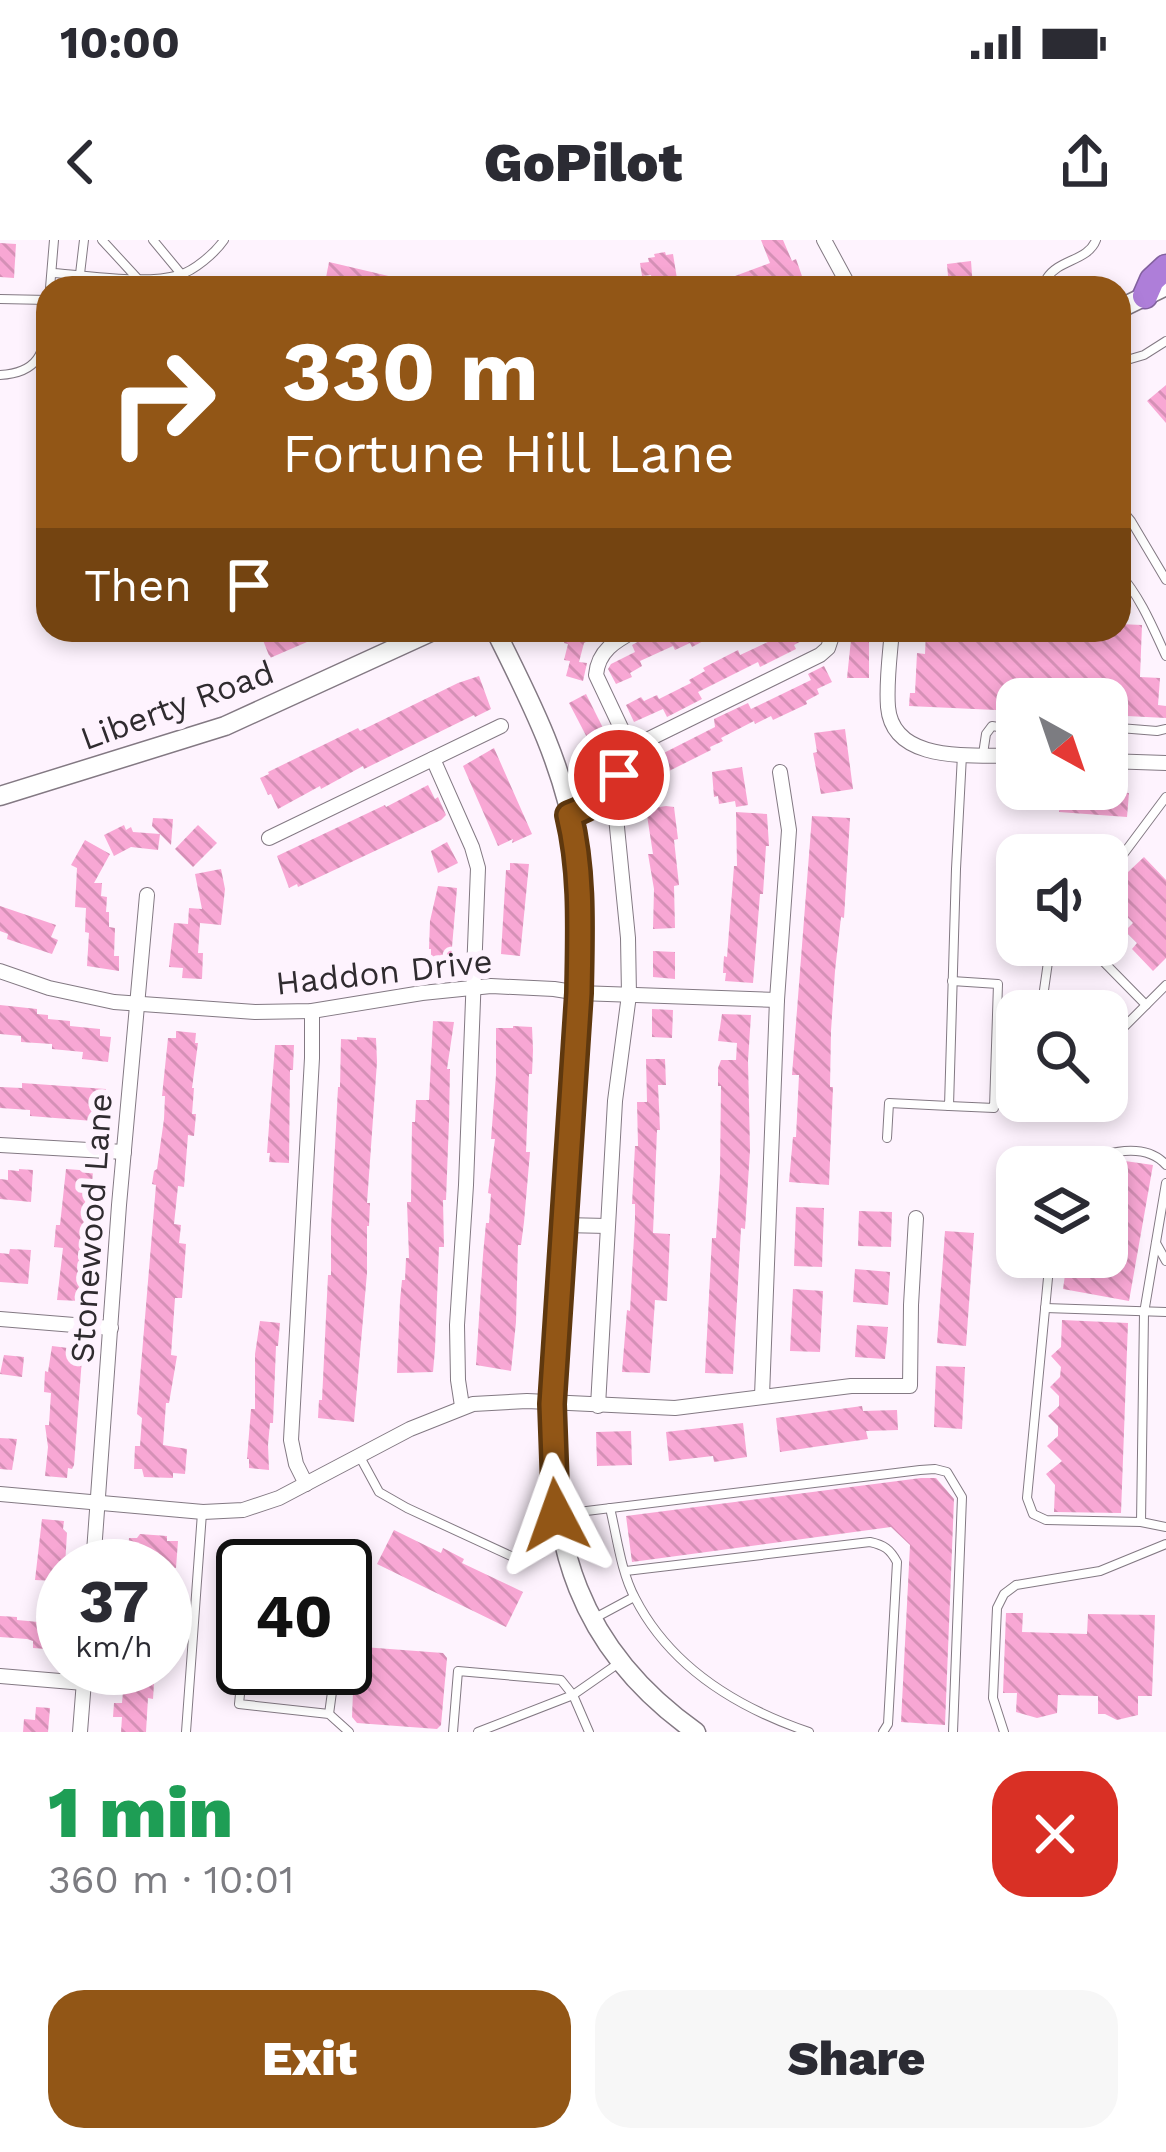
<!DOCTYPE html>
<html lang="en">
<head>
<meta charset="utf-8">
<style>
  :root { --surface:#fff; --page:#f7f7f7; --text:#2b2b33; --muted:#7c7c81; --accent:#925616 }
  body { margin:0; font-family:"Work Sans",sans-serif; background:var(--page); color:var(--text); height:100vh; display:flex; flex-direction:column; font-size:45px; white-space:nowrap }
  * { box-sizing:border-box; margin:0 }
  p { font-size:39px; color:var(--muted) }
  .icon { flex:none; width:66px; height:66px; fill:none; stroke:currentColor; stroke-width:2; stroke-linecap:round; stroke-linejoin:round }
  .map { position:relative; height:1492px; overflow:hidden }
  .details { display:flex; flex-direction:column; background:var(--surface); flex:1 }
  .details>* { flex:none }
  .hud { position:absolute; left:36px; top:36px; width:1095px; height:366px; border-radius:36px; box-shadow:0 6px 18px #0003; background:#925616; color:#fff; overflow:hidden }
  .needle { width:78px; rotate:140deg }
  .fabs { position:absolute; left:996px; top:438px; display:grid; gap:24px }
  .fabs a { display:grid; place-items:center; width:132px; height:132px; border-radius:24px; background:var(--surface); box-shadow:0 6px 18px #0003; font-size:60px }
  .speed { position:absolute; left:36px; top:1299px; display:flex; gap:24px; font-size:60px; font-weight:700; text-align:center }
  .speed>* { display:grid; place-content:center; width:156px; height:156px; border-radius:50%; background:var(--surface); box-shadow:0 6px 18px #0003; line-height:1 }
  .speed small { font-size:30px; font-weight:400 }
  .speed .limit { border:6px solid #111; border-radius:18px; background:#fff; color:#111 }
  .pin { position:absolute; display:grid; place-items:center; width:102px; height:102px; color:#fff; margin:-51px; border:6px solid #fff; border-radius:50%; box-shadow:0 3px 12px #0007 }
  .me { position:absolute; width:132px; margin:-66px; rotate:356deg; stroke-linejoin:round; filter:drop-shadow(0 0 9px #0008) }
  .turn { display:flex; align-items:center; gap:42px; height:252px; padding:0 48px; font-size:54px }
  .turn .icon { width:156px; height:156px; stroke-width:2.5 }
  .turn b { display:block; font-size:84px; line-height:102px }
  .then { display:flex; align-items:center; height:114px; padding:0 48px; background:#0003; gap:24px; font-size:45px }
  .round { display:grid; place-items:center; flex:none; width:126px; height:126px; border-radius:36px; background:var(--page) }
  .overview { display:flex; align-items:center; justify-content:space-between; height:204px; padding:0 48px }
  h1 { font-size:72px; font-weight:800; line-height:90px; color:#1e9e55 }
  .action { display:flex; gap:24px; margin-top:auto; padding:24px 48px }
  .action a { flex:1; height:138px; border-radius:36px; background:var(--accent); color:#fff; font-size:48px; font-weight:800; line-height:138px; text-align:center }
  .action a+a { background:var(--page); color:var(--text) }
  .status { display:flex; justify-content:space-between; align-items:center; height:84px; padding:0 60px; background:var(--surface); direction:ltr }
  .status svg { height:33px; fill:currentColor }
  header { display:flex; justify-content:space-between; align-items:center; height:156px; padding:0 48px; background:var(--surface); font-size:54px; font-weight:800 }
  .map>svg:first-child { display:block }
</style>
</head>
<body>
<div class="status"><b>10:00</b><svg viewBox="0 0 49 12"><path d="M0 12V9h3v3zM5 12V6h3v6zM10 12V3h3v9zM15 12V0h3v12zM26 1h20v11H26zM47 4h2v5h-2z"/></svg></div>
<header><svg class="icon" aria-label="back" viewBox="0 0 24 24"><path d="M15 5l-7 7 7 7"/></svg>GoPilot<svg class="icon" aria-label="share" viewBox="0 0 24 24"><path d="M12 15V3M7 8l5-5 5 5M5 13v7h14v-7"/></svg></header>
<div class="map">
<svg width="1166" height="1492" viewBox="0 0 1166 1492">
  <defs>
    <pattern id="building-back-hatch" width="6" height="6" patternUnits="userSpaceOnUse" patternTransform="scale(3)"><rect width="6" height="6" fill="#f8a7d4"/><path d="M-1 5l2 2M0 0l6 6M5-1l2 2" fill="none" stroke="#d590b6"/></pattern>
  </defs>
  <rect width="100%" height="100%" fill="#fef3fe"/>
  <!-- building -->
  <g fill="url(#building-back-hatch)">
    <polygon points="761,0 783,0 792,21 796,19 803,39 782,47 779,38 753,48 739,48 735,36 770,23"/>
    <polygon points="0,3 16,4 14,38 0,37"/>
    <polygon points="665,12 666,15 673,14 678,45 661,48 660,39 652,40 651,35 642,36 640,23 649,22 648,18 655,17 654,14"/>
    <polygon points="971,21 973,48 949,48 947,24"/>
    <polygon points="329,22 397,38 395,48 324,48"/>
    <polygon points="1166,145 1166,183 1147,161"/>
    <polygon points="1119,384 1142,385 1140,437 1160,438 1158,465 1166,466 1166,478 1107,475 1107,459 1017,459 1017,471 909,466 910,453 915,453 917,413 925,414 926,390 1119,390"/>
    <polygon points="259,390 302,390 307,402 270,418"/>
    <polygon points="567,390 611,390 584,403 579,422 587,423 583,441 566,436 570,421 564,420 568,404 564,403"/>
    <polygon points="659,390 669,390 672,396 684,390 724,390 692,407 690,403 675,410 673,406 640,421 642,426 630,433 632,437 616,444 608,429 611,424 635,412 632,405"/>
    <polygon points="786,390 803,390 807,398 794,405 796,409 760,427 758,422 698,452 702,459 667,477 663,469 634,482 626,465 641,457 644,461 657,455 659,459 691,443 689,440 705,431 703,428 738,410 740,415 753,409 787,393"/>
    <polygon points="852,390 869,390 869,438 847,438"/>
    <polygon points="824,426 832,442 817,449 819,454 806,461 807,464 773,480 771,476 755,484 754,481 721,498 723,501 710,507 711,510 647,542 640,526 642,524 715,487 714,479 748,463 751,469 811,440 808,434"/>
    <polygon points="479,436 491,469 475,477 474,475 364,529 363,526 321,549 320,546 278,569 271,554 268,555 260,538 269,534 268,532 358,488 360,491 458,443"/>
    <polygon points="586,454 608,498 592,507 569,463"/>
    <polygon points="845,489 853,549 821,554 813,513 817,512 814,493"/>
    <polygon points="494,508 532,594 512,603 513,599 498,606 463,526"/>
    <polygon points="742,527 748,565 736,567 735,561 719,564 718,556 714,557 712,532"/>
    <polygon points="428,545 435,559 438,557 446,575 441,580 298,647 297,644 289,648 277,616 385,565 386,567"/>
    <polygon points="1061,549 1129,553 1127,577 1059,572"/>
    <polygon points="666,566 674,567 678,599 674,600 679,645 674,646 675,688 653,689 654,649 648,614 653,614 646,569"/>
    <polygon points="736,572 767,574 769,606 766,606 763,654 760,654 753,743 725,741 726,733 723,733 724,716 727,717 734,626 737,626"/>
    <polygon points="812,576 850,578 844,678 841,677 835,731 831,791 830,847 833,847 829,945 789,942 793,897 796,897 799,835 792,835"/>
    <polygon points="153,578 173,579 171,605 152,586"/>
    <polygon points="124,585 126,590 131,587 133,592 160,594 158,610 131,607 114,616 104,595"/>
    <polygon points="198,585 217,603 193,627 175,609"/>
    <polygon points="85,600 110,614 94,643 102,643 101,656 107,657 106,672 109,672 109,687 115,688 114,716 119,716 119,731 87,726 89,693 85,692 86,668 75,667 77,628 71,625"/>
    <polygon points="447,602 458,623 438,633 431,611"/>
    <polygon points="1144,617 1166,640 1166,718 1153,731 1132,709 1137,703 1125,691 1133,683 1114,663 1119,658 1110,649"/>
    <polygon points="510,623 529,624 520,716 501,714 506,630 510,630"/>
    <polygon points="221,629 225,649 221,685 200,683 198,713 203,713 202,739 182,738 183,728 169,727 174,683 188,684 189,668 202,669 195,634"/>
    <polygon points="438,646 457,648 451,719 431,717 431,709 429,709 430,681"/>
    <polygon points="0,666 56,685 51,697 58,700 52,714 7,699 8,694 0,691"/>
    <polygon points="653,711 675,712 675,739 653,737"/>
    <polygon points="0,765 37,769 37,774 48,775 48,779 70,781 70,786 100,789 100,796 111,797 108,822 82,819 83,812 52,809 52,804 21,802 21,796 0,794"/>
    <polygon points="652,769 673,770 672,798 652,797"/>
    <polygon points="722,774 751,775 748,821 750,910 745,989 741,988 733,1134 705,1133 712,998 716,998 720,934 721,846 718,846 718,828 721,820 736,820 737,803 718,801"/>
    <polygon points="433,781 454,782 447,829 450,829 449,881 446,960 443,960 444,1007 439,1007 435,1109 433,1132 397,1133 400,1061 402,1040 405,1040 406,1018 409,1018 407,962 411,962 412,882 415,882 416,860 429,860"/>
    <polygon points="513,786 532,787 533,810 532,834 529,834 526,912 530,912 524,982 521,1005 518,1005 516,1082 511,1131 476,1125 483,1015 486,983 489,983 491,954 488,953 495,899 491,899 496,835 496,788 513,788"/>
    <polygon points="176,791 196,793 195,803 198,803 192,848 194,848 192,874 196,874 194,896 188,895 184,947 178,946 174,984 181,985 179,1003 186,1004 182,1058 175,1058 171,1115 177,1116 169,1163 166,1163 163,1205 187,1209 185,1234 173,1233 173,1238 144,1237 142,1229 134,1229 135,1206 140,1206 142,1178 137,1174 156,945 152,944 154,931 157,929 164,879 165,856 162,856 168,798 176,798"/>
    <polygon points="357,797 376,798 377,822 367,963 370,963 369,986 367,986 367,1033 354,1182 318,1178 319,1160 322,1160 328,1035 331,1035 331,987 338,847 340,847 341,799 357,800"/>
    <polygon points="275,805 294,805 293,830 290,830 289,923 269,922 270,913 267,913"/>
    <polygon points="646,819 665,819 666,845 658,845 660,890 657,890 653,993 670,994 667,1061 655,1060 650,1133 622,1132 627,1070 630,1071 635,978 635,964 632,964 635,906 638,906 637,862 647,862"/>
    <polygon points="22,843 106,849 104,869 94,868 93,881 30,876 30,870 0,868 0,847 22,848"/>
    <polygon points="1118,920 1153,925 1129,1061 1063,1049 1065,1035 1058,1027 1068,1017 1107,1017 1107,936 1115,937"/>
    <polygon points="19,929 33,930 31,962 0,959 0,939 8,940 8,930 19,931"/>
    <polygon points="66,929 93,931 92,944 97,944 88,1049 82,1048 81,1061 57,1060 63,1008 54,1007 56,985 60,985"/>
    <polygon points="796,967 824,968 822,1027 794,1026"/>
    <polygon points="859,971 892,972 891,1007 858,1006"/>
    <polygon points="945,991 974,993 966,1106 937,1103"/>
    <polygon points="10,1009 31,1010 28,1044 0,1042 0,1013 9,1014"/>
    <polygon points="855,1029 890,1032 888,1065 853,1062"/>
    <polygon points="793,1049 823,1051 820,1112 790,1111"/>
    <polygon points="1062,1080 1128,1083 1121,1273 1054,1272 1055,1245 1046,1234 1062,1221 1047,1206 1058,1196 1058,1186 1048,1176 1059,1166 1059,1156 1050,1147 1060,1137 1061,1127 1051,1116 1061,1107"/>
    <polygon points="260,1081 280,1083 278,1106 276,1106 273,1183 270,1183 268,1205 269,1230 249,1228 249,1219 247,1219 251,1169 255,1169 255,1114"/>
    <polygon points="857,1085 888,1087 885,1119 855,1117"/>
    <polygon points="52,1106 76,1109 75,1117 82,1118 74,1225 72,1229 68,1228 67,1238 45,1236 48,1207 45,1185 49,1185 51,1153 44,1152 45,1131 48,1132"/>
    <polygon points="4,1115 24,1117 22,1137 0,1134"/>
    <polygon points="936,1126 965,1127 962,1189 934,1187"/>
    <polygon points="862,1166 863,1171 897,1170 898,1190 866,1191 868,1199 780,1212 776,1178"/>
    <polygon points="743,1183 747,1217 714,1222 713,1216 669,1221 666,1192"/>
    <polygon points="631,1191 632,1225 597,1226 596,1192"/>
    <polygon points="0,1198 17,1199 12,1230 0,1229"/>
    <polygon points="921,1238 936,1238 954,1259 945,1485 901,1482 910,1305 891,1287 632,1322 626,1276"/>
    <polygon points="42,1279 64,1281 63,1289 67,1293 65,1326 57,1326 56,1341 35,1340"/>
    <polygon points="394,1290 441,1313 443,1308 464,1319 462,1323 523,1352 506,1387 377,1324"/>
    <polygon points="140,1294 167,1296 167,1301 178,1301 176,1328 127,1322 129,1298 137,1298"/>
    <polygon points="1006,1373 1023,1373 1022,1392 1087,1394 1088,1374 1155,1375 1152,1456 1138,1456 1138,1475 1117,1480 1105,1474 1098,1474 1098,1456 1058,1455 1057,1473 1037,1478 1016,1472 1017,1453 1003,1453"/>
    <polygon points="0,1376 17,1377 17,1380 60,1384 59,1400 47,1400 46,1409 33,1408 33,1401 27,1399 0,1397"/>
    <polygon points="363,1407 443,1413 447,1418 441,1485 437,1489 357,1483 352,1477 353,1452 346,1452 347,1437 354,1438 356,1413"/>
    <polygon points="117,1428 155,1428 153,1459 148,1458 146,1492 121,1492 122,1477 113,1477 114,1463 122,1463 124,1439 116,1439"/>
    <polygon points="36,1467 50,1468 48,1492 23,1492 24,1479 35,1480"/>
  </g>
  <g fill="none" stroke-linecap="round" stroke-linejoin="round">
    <defs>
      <g id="lane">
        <polyline points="102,0 137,38"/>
        <polyline points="153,0 182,35"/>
        <path d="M 52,33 C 89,35 143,45 179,35 C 194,31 215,13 224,0"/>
        <polyline points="80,34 84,0"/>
        <polyline points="50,48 54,0"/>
        <path d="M 1051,48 L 1047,38 C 1059,19 1088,21 1096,0"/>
        <polyline points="0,59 48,60"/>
        <polyline points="1119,117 1127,120 1144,115 1166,101"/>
        <path d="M 0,135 C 38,133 45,113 48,79"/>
        <polyline points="1119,274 1126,275 1131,281 1166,340"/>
        <path d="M 1119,333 C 1140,356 1153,388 1166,416"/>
        <polyline points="1107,487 1157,491 1166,489"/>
        <polyline points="983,514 986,494 992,486 1017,490"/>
        <polyline points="1107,636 1166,557"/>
        <polyline points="1087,705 1146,765"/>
        <polyline points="1041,771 1049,715 1056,705"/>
        <polyline points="1107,804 1166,745"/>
        <polyline points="949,866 994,868 998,744 952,741"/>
        <polyline points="887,898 889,863 949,866 956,629 962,515"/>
        <path d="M 1081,927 C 1104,910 1146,902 1166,925"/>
        <polyline points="1156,1003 1166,1021"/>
        <polyline points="1050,1017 1027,1258 1033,1274 1046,1280 1141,1282 1166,1287"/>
        <polyline points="1045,1068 1166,1072"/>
        <polyline points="360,1217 379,1252 407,1268 513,1317"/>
        <path d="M 610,1268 C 617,1297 621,1332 635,1358 C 671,1428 738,1468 809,1492"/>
        <polyline points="562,1274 920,1230 935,1229 947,1232 962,1257 953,1492"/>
        <polyline points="1141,1282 1144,1073 1166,943"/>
        <path d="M 626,1331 L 870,1302 C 884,1305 890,1309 897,1322 L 888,1484 L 883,1492"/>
        <polyline points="593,1379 634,1357"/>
        <polyline points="243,1424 239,1464 329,1474 349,1492"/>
        <polyline points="315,1428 335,1430 329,1474"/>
        <polyline points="186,1492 202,1273"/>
        <polyline points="453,1492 458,1431 561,1440 573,1455 589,1492"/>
        <polyline points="478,1492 573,1455 619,1423"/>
        <polyline points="1004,1492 993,1458 997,1368 1004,1354 1016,1345 1100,1331 1166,1304"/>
      </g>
      <g id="street">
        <polyline points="824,0 850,48"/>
        <path d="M 636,390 C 615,401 598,411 596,435 L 622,490 L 624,523 L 641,503 L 657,495 L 820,415 L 828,408 L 834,390"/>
        <path d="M 892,390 C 890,415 886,442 888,467 C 893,525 975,514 1017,516"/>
        <polyline points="433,519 472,607 478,628 466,945 457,1085 458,1140 462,1166"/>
        <polyline points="1107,521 1166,523"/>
        <path d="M 569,575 C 598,563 613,552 624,523"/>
        <polyline points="269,598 501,486"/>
        <polyline points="0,731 49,748 114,762 255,772 312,771 422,753 491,746 554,749 579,753 777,760"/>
        <polyline points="0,905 124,912"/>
        <polyline points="564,985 607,986"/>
        <polyline points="0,1079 111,1088"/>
        <polyline points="762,1156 777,760 789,590 780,532"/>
        <polyline points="598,1166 615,861 629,755 628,698 616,577"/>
        <polyline points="306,1244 296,1224 291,1200 312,818 312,771"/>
        <polyline points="0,1254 203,1272 243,1270 279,1258 410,1189 473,1164 527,1161 675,1168 851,1146 910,1146 911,1065 916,978"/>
        <polyline points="93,1326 119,965 147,655"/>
        <polyline points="0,1436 84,1443"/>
        <polyline points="80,1492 85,1428"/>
      </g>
      <g id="secondary">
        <polyline points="1119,69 1166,46"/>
        <path d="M 495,390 C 529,458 565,528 576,604 C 587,683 578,764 573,843 C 566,950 559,1057 552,1164 C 548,1302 578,1409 696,1492"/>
        <polyline points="0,556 225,486 435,390"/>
      </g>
      <polyline id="highway" points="1145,56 1152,40 1166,27"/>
    </defs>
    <!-- lane casing -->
    <use href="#lane" stroke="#837983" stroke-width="10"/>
    <!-- street casing -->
    <use href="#street" stroke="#837983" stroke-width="16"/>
    <!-- secondary casing -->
    <use href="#secondary" stroke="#837983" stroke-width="21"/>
    <!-- highway casing -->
    <use href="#highway" stroke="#82619e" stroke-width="27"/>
    <!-- lane -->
    <use href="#lane" stroke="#fff" stroke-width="8"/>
    <!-- street -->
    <use href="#street" stroke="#fff" stroke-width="14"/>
    <!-- secondary -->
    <use href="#secondary" stroke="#fff" stroke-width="18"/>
    <!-- highway -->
    <use href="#highway" stroke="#ae7ed9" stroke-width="24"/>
  </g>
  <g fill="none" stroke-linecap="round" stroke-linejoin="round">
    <defs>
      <path id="route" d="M 556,1275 L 552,1164 L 579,753 C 580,693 583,633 569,575 C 592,566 609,557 619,535"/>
    </defs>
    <!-- route casing -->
    <use href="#route" stroke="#5f380e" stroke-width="30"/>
    <!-- route -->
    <use href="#route" stroke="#925616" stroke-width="21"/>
  </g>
  <g text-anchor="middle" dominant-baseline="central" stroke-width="12" stroke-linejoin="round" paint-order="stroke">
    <!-- street labels -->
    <g font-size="33" fill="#2f2b2f" stroke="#fef3fe">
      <text transform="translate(177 465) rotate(-20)">Liberty Road</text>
      <text transform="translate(384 732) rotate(-6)">Haddon Drive</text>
      <text transform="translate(91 988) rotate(-86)">Stonewood Lane</text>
    </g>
  </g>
</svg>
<div class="fabs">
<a><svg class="needle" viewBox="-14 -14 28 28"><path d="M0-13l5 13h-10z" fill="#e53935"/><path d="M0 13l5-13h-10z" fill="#7c7c81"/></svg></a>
<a><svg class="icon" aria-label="sound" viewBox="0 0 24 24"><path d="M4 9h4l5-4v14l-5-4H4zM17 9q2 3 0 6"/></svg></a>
<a><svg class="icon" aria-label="search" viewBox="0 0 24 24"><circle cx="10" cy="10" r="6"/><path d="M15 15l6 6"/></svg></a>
<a><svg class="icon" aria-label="layers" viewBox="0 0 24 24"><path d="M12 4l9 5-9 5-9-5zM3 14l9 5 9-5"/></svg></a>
</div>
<div class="speed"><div>37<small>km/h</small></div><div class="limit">40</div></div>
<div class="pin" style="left:619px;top:535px;background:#d93025"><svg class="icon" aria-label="arrive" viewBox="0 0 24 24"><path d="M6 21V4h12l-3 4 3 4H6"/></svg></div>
<svg class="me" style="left:556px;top:1275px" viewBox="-20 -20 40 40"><path d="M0-17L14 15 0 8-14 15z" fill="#925616" stroke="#fff" stroke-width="4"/></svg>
<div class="hud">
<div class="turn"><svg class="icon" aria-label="right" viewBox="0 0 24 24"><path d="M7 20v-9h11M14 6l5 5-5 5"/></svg><div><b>330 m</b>Fortune Hill Lane</div></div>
<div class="then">Then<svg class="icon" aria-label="arrive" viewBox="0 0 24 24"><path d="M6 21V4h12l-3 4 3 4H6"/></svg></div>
</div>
</div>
<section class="details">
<div class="overview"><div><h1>1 min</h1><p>360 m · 10:01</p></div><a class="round" style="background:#d93025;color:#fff"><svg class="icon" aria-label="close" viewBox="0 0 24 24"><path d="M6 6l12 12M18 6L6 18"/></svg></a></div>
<div class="action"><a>Exit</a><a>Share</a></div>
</section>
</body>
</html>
